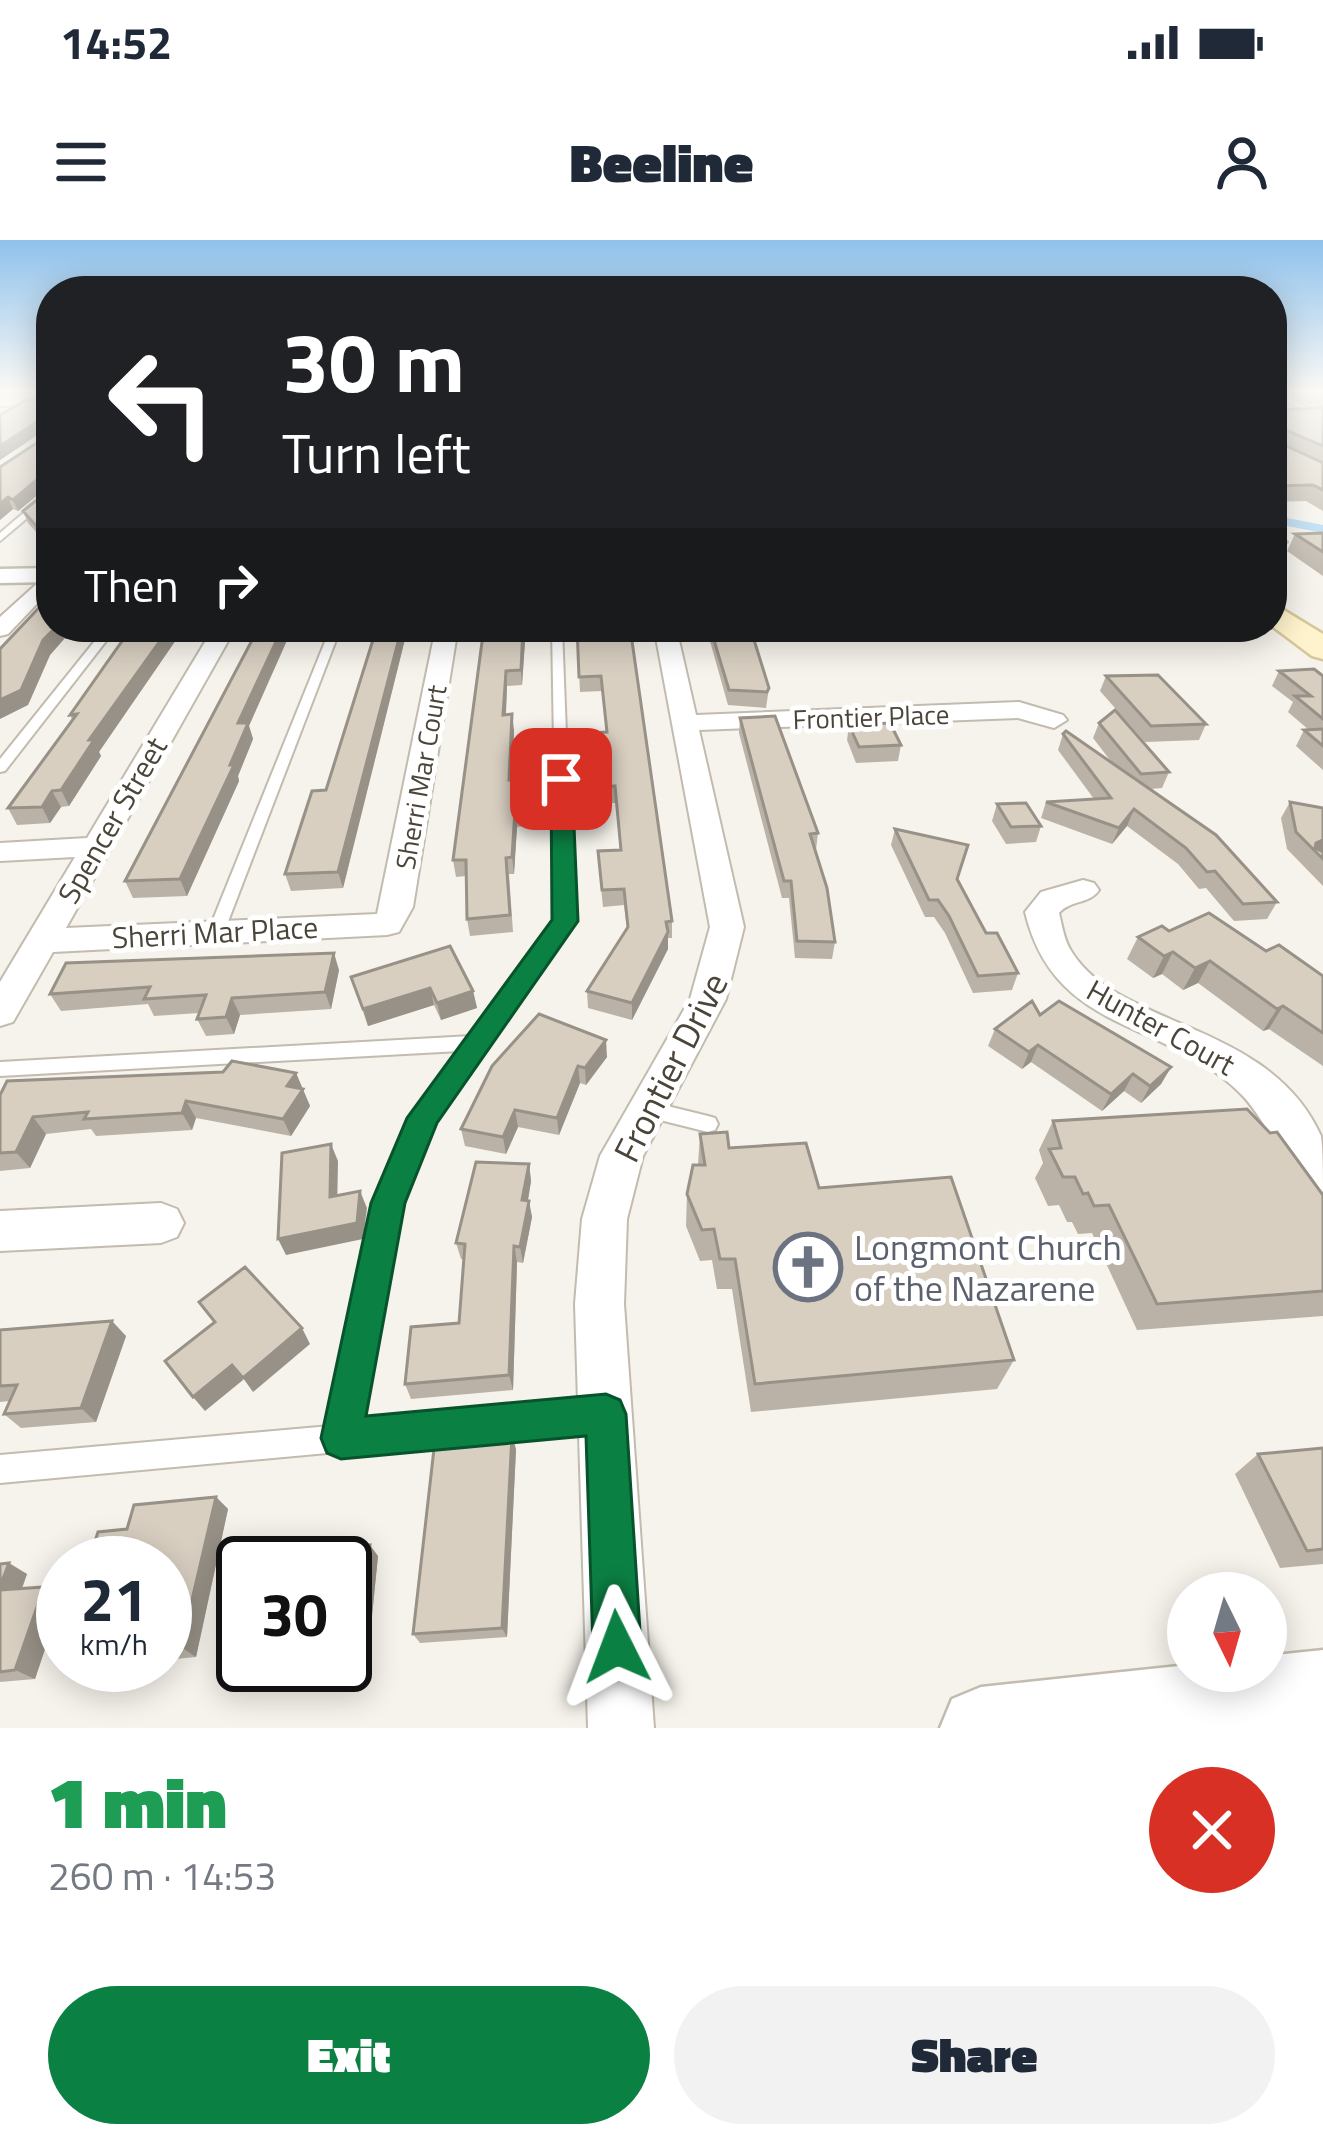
<!DOCTYPE html>
<html lang="en">
<head>
<meta charset="utf-8">
<style>
  :root { --surface:#fff; --page:#f2f2f3; --text:#1f2937; --muted:#747a83; --accent:#0b8043 }
  body { margin:0; font-family:"Titillium Web",sans-serif; background:var(--page); color:var(--text); height:100vh; display:flex; flex-direction:column; font-size:45px; white-space:nowrap }
  * { box-sizing:border-box; margin:0 }
  p { font-size:39px; color:var(--muted) }
  .icon { flex:none; width:66px; height:66px; fill:none; stroke:currentColor; stroke-width:2; stroke-linecap:round; stroke-linejoin:round }
  .map { position:relative; height:1488px; overflow:hidden }
  .panel { display:flex; flex-direction:column; background:var(--surface); flex:1 }
  .panel>* { flex:none }
  .banner { position:absolute; left:36px; top:36px; width:1251px; height:366px; border-radius:48px; box-shadow:0 6px 30px #0003; background:#202124; color:#fff; overflow:hidden }
  .needle { width:78px; rotate:175deg }
  .tools { position:absolute; left:1167px; top:1332px; display:grid; gap:24px }
  .tools a { display:grid; place-items:center; width:120px; height:120px; border-radius:50%; background:var(--surface); box-shadow:0 6px 30px #0003; font-size:60px }
  .speed { position:absolute; left:36px; top:1296px; display:flex; gap:24px; font-size:60px; font-weight:700; text-align:center }
  .speed>* { display:grid; place-content:center; width:156px; height:156px; border-radius:50%; background:var(--surface); box-shadow:0 6px 30px #0003; line-height:1 }
  .speed small { font-size:30px; font-weight:400 }
  .speed .limit { border:6px solid #111; border-radius:18px; background:#fff; color:#111 }
  .pin { position:absolute; display:grid; place-items:center; width:102px; height:102px; color:#fff; margin:-51px; border-radius:24px; box-shadow:0 6px 18px #0006 }
  .me { position:absolute; width:132px; margin:-66px; rotate:357deg; stroke-linejoin:round; filter:drop-shadow(0 0 9px #0008) }
  .turn { display:flex; align-items:center; gap:42px; height:252px; padding:0 48px; font-size:54px }
  .turn .icon { width:156px; height:156px; stroke-width:2.5 }
  .turn b { display:block; font-size:84px; line-height:102px }
  .then { display:flex; align-items:center; height:114px; padding:0 48px; background:#0003; gap:24px; font-size:45px }
  .round { display:grid; place-items:center; flex:none; width:126px; height:126px; border-radius:63px; background:var(--page) }
  .overview { display:flex; align-items:center; justify-content:space-between; height:204px; padding:0 48px }
  h1 { font-size:72px; font-weight:800; line-height:90px; color:#1e9e55 }
  .action { display:flex; gap:24px; margin-top:auto; padding:24px 48px }
  .action a { flex:1; height:138px; border-radius:72px; background:var(--accent); color:#fff; font-size:48px; font-weight:800; line-height:138px; text-align:center }
  .action a+a { background:var(--page); color:var(--text) }
  .status { display:flex; justify-content:space-between; align-items:center; height:84px; padding:0 60px; background:var(--surface); direction:ltr }
  .status svg { height:33px; fill:currentColor }
  header { display:flex; justify-content:space-between; align-items:center; height:156px; padding:0 48px; background:var(--surface); font-size:54px; font-weight:800 }
  .map>svg:first-child { display:block }
</style>
</head>
<body>
<div class="status"><b>14:52</b><svg viewBox="0 0 49 12"><path d="M0 12V9h3v3zM5 12V6h3v6zM10 12V3h3v9zM15 12V0h3v12zM26 1h20v11H26zM47 4h2v5h-2z"/></svg></div>
<header><svg class="icon" aria-label="menu" viewBox="0 0 24 24"><path d="M4 6h16M4 12h16M4 18h16"/></svg>Beeline<svg class="icon" aria-label="person" viewBox="0 0 24 24"><circle cx="12" cy="8" r="4"/><path d="M4 21q1-7 8-7t8 7"/></svg></header>
<div class="map">
<svg width="1323" height="1488" viewBox="0 0 1323 1488">
  <rect width="100%" height="100%" fill="#f6f3ec"/>
  <g fill="none" stroke-linecap="round" stroke-linejoin="round">
    <!-- canal -->
    <polygon fill="#a9d4f2" fill-rule="evenodd" points="1272,275 1323,285 1323,293 1272,283"/>
    <defs>
      <g id="service">
        <polygon points="1272,152 1276,152 1320,174 1272,181 1272,177 1309,173 1272,154"/>
        <polygon points="48,252 51,252 51,258 0,301 0,293"/>
        <polygon points="1272,299 1287,302 1272,305"/>
        <polygon points="106,387 117,387 5,531 0,532 0,519"/>
        <polygon points="331,387 341,387 224,692 222,696 210,696 208,692"/>
        <polygon points="552,387 562,387 573,681 432,881 399,963 379,1051 357,1183 599,1162 608,1166 612,1175 608,1184 599,1188 0,1243 0,1215 330,1186 355,1051 377,963 416,871 460,811 0,836 0,822 471,796 557,681"/>
        <polygon points="647,861 708,876 715,878 718,884 715,890 708,892 640,875 637,869 640,863"/>
      </g>
      <g id="minor">
        <polygon points="51,157 51,165 0,166 0,158"/>
        <polygon points="51,331 51,349 8,394 0,396 0,377"/>
        <polygon points="214,387 236,387 66,688 377,674 436,387 458,387 413,667 399,692 387,695 53,712 13,782 0,786 0,742 75,617 0,621 0,603 87,598"/>
        <polygon points="654,387 676,387 696,475 1019,462 1063,475 1067,480 1054,488 1018,478 699,490 744,687 726,759 643,916 627,979 624,1064 654,1488 588,1488 575,1064 582,979 600,916 690,759 710,687"/>
        <path d="M 1083,640 L 1094,643 L 1099,650 C 1090,664 1070,660 1059,673 C 1062,685 1064,699 1070,709 C 1116,789 1269,780 1321,896 C 1323,911 1323,936 1323,952 C 1292,941 1267,881 1242,855 C 1167,778 1055,797 1025,672 L 1041,652 Z"/>
        <polygon points="161,963 177,969 184,983 177,997 161,1003 0,1011 0,971"/>
      </g>
      <g id="tertiary">
        <polygon points="51,328 51,342 0,343 0,329"/>
        <polygon points="1323,1410 1323,1488 940,1488 952,1459 981,1447 1188,1425 1188,1431 1266,1431 1266,1416"/>
      </g>
      <polygon id="secondary" points="1272,363 1323,394 1323,419 1312,416 1272,386"/>
    </defs>
    <!-- service casing -->
    <use href="#service" stroke="#c2bbae" stroke-width="4"/>
    <!-- minor casing -->
    <use href="#minor" stroke="#c2bbae" stroke-width="4"/>
    <!-- tertiary casing -->
    <use href="#tertiary" stroke="#c2bbae" stroke-width="5"/>
    <!-- secondary casing -->
    <use href="#secondary" stroke="#d6c79b" stroke-width="5"/>
    <!-- service -->
    <use href="#service" fill="#fff" fill-rule="evenodd"/>
    <!-- minor -->
    <use href="#minor" fill="#fff" fill-rule="evenodd"/>
    <!-- tertiary -->
    <use href="#tertiary" fill="#fff" fill-rule="evenodd"/>
    <!-- secondary -->
    <use href="#secondary" fill="#fff3cd" fill-rule="evenodd"/>
  </g>
  <!-- wall -->
  <g fill="#bab2a6">
    <polygon points="0,152 51,152 51,301 45,302 28,283 23,271 49,249 45,249 18,271 13,269 0,280 0,227 49,195 50,187 0,220 0,175 50,159 50,154 0,155"/>
    <polygon points="1280,152 1323,152 1323,271 1306,261 1272,262 1272,170 1320,169"/>
    <polygon points="1323,293 1323,336 1287,311 1295,294"/>
    <polygon points="51,387 89,387 79,398 64,399 50,415 28,465"/>
    <polygon points="127,387 99,512 101,516 69,566 61,567 50,583 17,585 8,568 73,481 70,475 123,400 121,395"/>
    <polygon points="377,387 408,387 343,648 291,651 285,634 326,550"/>
    <polygon points="484,387 526,387 522,445 507,446 506,475 514,490 512,540 524,556 524,586 517,587 514,634 509,634 513,692 470,696 467,679 466,636 456,637 453,620"/>
    <polygon points="577,387 630,387 672,681 672,698 668,698 668,709 632,780 588,768 587,751 627,689 624,665 603,667 599,628 620,610 616,563 606,563 606,552 598,552 593,493 606,492 602,451 580,452"/>
    <polygon points="706,387 750,387 769,448 766,468 728,465"/>
    <polygon points="1188,387 1232,387 1229,393 1196,394"/>
    <polygon points="1279,431 1323,436 1323,530 1296,506 1304,490 1309,490 1288,472 1293,462 1272,446"/>
    <polygon points="1106,436 1206,484 1199,500 1145,502 1100,451"/>
    <polygon points="740,478 818,593 816,610 835,702 832,719 795,718 789,658 782,658 739,493"/>
    <polygon points="1099,483 1169,532 1162,548 1150,549 1277,662 1267,679 1234,681 1206,648 1199,649 1178,624 1127,586 1112,604 1041,578 1046,562 1094,559 1058,510 1063,494 1113,524 1093,498"/>
    <polygon points="849,485 901,505 898,521 856,523 847,500"/>
    <polygon points="249,486 253,499 238,536 239,541 187,656 133,658 125,641"/>
    <polygon points="1290,562 1323,568 1323,646 1287,609 1281,578"/>
    <polygon points="997,564 1041,586 1036,602 1006,604 992,581"/>
    <polygon points="895,589 958,639 986,693 1018,733 1012,750 973,753 945,693 934,677 925,677 891,605"/>
    <polygon points="1169,691 1266,711 1323,736 1323,826 1269,789 1263,791 1198,743 1183,750 1162,734 1153,738 1127,719 1138,697"/>
    <polygon points="339,730 331,769 240,775 234,794 206,796 197,779 199,773 154,776 148,764 61,771 50,754"/>
    <polygon points="351,737 473,751 477,768 441,780 434,765 368,786"/>
    <polygon points="539,774 607,817 586,845 580,843 559,895 518,887 506,914 465,906 461,889"/>
    <polygon points="1040,775 1171,827 1161,844 1141,863 1124,851 1102,871 1031,822 1022,829 988,806 995,789"/>
    <polygon points="296,833 310,866 291,896 196,878 192,890 96,896 91,889 46,894 30,928 0,931 0,855"/>
    <polygon points="1053,881 1323,955 1323,1076 1137,1090 1092,993 1078,994 1072,982 1067,982 1059,965 1048,966 1035,938 1043,923 1039,910"/>
    <polygon points="700,894 819,948 1014,1120 997,1149 751,1172 732,1049 717,1049 712,1020 700,1021 686,986 687,954 698,925"/>
    <polygon points="529,924 531,941 528,961 532,977 523,1023 517,1022 513,1150 411,1159 405,1144 459,1083 464,1019 461,1019 456,1003"/>
    <polygon points="0,1090 126,1096 96,1182 21,1188 4,1174 10,1161 0,1162"/>
    <polygon points="1323,1208 1323,1324 1280,1328 1235,1234 1258,1214"/>
    <polygon points="516,1209 507,1397 420,1403 413,1394"/>
    <polygon points="216,1257 228,1269 196,1417 165,1420 165,1323 127,1289"/>
    <polygon points="378,1316 369,1405 345,1408 345,1323"/>
    <polygon points="0,1324 27,1334 22,1349 44,1347 62,1358 35,1439 0,1442"/>
    <polygon points="243,1332 243,1420 241,1420 228,1411"/>
  </g>
  <!-- shaded-wall -->
  <g fill="#979187">
    <polygon points="44,177 49,187 0,220 0,206"/>
    <polygon points="40,237 45,249 18,271 13,260"/>
    <polygon points="8,257 13,269 0,280 0,264"/>
    <polygon points="56,387 59,387 64,399 50,415 28,465 0,479 0,460 43,400"/>
    <polygon points="74,387 89,387 79,398"/>
    <polygon points="170,387 185,387 99,512 101,516 69,566 61,550 89,500"/>
    <polygon points="283,387 293,387 249,486 253,499 238,536 239,541 187,656 180,639 238,483"/>
    <polygon points="402,387 408,387 343,648 338,632"/>
    <polygon points="523,387 526,387 522,445 521,430"/>
    <polygon points="506,431 507,446 505,490 503,475"/>
    <polygon points="512,474 514,490 511,557 509,540"/>
    <polygon points="52,551 61,567 50,583 42,567"/>
    <polygon points="1134,569 1127,586 1112,604 1119,588"/>
    <polygon points="515,570 517,587 514,634 512,617"/>
    <polygon points="1323,600 1323,610 1321,614 1313,609 1316,603"/>
    <polygon points="668,692 668,709 632,780 632,763"/>
    <polygon points="1173,712 1162,734 1153,738 1164,716"/>
    <polygon points="334,713 339,730 331,769 325,752"/>
    <polygon points="1210,721 1198,743 1183,750 1195,728"/>
    <polygon points="430,748 434,765 368,786 363,769"/>
    <polygon points="473,751 477,768 441,780 437,763"/>
    <polygon points="232,758 240,775 234,794 226,777"/>
    <polygon points="1283,766 1269,789 1263,791 1277,769"/>
    <polygon points="606,800 607,817 586,845 585,828"/>
    <polygon points="1038,805 1031,822 1022,829 1029,812"/>
    <polygon points="578,826 580,843 559,895 557,878"/>
    <polygon points="1171,827 1161,844 1141,863 1150,846"/>
    <polygon points="296,833 310,866 291,896 283,879 287,846"/>
    <polygon points="1133,834 1124,851 1102,871 1111,854"/>
    <polygon points="186,861 196,878 192,890 182,873"/>
    <polygon points="515,870 518,887 506,914 503,897"/>
    <polygon points="33,877 46,894 30,928 16,912"/>
    <polygon points="331,904 338,921 337,974 330,957"/>
    <polygon points="529,924 531,941 525,977 522,960"/>
    <polygon points="360,951 367,968 363,999 286,1015 278,999"/>
    <polygon points="529,961 532,977 523,1023 520,1007"/>
    <polygon points="514,1006 517,1022 513,1150 509,1135"/>
    <polygon points="112,1081 126,1096 96,1182 81,1168"/>
    <polygon points="302,1088 310,1104 253,1152 243,1138"/>
    <polygon points="232,1125 243,1140 205,1171 193,1157"/>
    <polygon points="512,1195 516,1209 507,1397 502,1388"/>
    <polygon points="216,1257 228,1269 196,1417 181,1407"/>
    <polygon points="370,1305 378,1316 369,1405 360,1395"/>
    <polygon points="9,1323 27,1334 17,1361 0,1352 0,1346"/>
    <polygon points="44,1347 62,1358 35,1439 15,1430"/>
  </g>
  <!-- building -->
  <g fill="#d8cfc1" stroke="#979187" stroke-width="3">
    <polygon points="51,152 51,287 39,289 23,271 49,250 49,237 40,237 13,260 8,257 0,264 0,227 49,195 50,178 44,177 0,206 0,175 26,160 50,159"/>
    <polygon points="1323,168 1323,206 1274,185 1276,201 1323,223 1323,250 1313,245 1272,246 1272,170"/>
    <polygon points="1323,293 1323,312 1295,294"/>
    <polygon points="51,355 51,387 56,387 43,400 21,450 0,460 0,409"/>
    <polygon points="127,387 170,387 89,500 94,500 61,550 52,551 42,567 8,568 77,474 70,475 127,394 121,395"/>
    <polygon points="259,387 283,387 238,483 248,483 230,525 234,525 180,639 125,641"/>
    <polygon points="377,387 402,387 338,632 285,634 312,551 326,550"/>
    <polygon points="484,387 523,387 521,430 506,431 503,475 512,474 509,540 522,540 522,570 515,570 512,617 506,618 510,675 467,679 466,620 453,620"/>
    <polygon points="577,387 630,387 672,681 666,682 668,692 632,763 587,751 628,687 624,649 602,650 598,611 621,610 615,546 606,547 605,536 597,536 593,493 607,492 601,436 579,437"/>
    <polygon points="710,387 750,387 769,448 767,452 729,450"/>
    <polygon points="1314,429 1323,436 1323,479 1295,456 1311,456 1279,431"/>
    <polygon points="1158,435 1206,484 1151,486 1106,436"/>
    <polygon points="1115,470 1169,532 1141,534 1099,483"/>
    <polygon points="775,476 818,593 810,594 827,648 835,702 797,701 791,641 784,641 740,478"/>
    <polygon points="890,483 901,505 859,507 849,485"/>
    <polygon points="1323,489 1323,506 1304,490"/>
    <polygon points="1066,491 1216,595 1277,662 1243,664 1215,631 1207,632 1186,608 1134,569 1119,588 1046,562 1111,558 1063,494"/>
    <polygon points="1290,562 1323,568 1323,600 1316,603 1315,608 1323,612 1323,619 1296,592"/>
    <polygon points="1026,563 1041,586 1011,587 997,564"/>
    <polygon points="895,589 968,605 957,639 986,693 997,693 1018,733 978,736 949,676 938,660 929,660"/>
    <polygon points="1209,673 1266,711 1279,705 1323,736 1323,793 1283,766 1277,769 1210,721 1195,728 1173,712 1164,716 1138,697 1162,686 1169,691"/>
    <polygon points="450,706 473,751 437,763 430,748 363,769 351,737"/>
    <polygon points="334,713 325,752 232,758 226,777 197,779 206,755 144,759 150,747 50,754 66,723"/>
    <polygon points="1032,761 1040,775 1059,761 1171,827 1150,846 1133,834 1111,854 1038,805 1029,812 995,789"/>
    <polygon points="539,774 606,800 585,828 578,826 557,878 515,870 503,897 461,889 492,826"/>
    <polygon points="232,821 296,833 287,846 303,849 283,879 186,861 182,873 84,879 88,872 33,877 16,912 0,913 0,855 7,841 223,832"/>
    <polygon points="1247,869 1270,893 1277,892 1323,955 1323,1051 1157,1064 1109,965 1094,966 1088,953 1083,954 1075,937 1063,937 1049,909 1061,908 1053,881"/>
    <polygon points="727,892 729,908 806,903 819,948 951,937 1014,1120 755,1144 735,1019 720,1019 714,989 702,990 687,954 693,925 705,925 700,894"/>
    <polygon points="331,904 330,957 360,951 357,983 278,999 282,913"/>
    <polygon points="476,922 529,924 522,960 529,961 520,1007 514,1006 509,1135 405,1144 411,1087 459,1083 465,1004 456,1003"/>
    <polygon points="245,1027 302,1088 243,1138 232,1125 193,1157 165,1121 215,1082 199,1062"/>
    <polygon points="112,1081 81,1168 4,1174 17,1145 0,1146 0,1090"/>
    <polygon points="512,1195 502,1388 413,1394 435,1200"/>
    <polygon points="1323,1208 1323,1309 1307,1311 1258,1214"/>
    <polygon points="216,1257 181,1407 165,1409 165,1323 88,1323 98,1292 127,1289 134,1265"/>
    <polygon points="370,1305 360,1395 345,1397 345,1323 245,1323 246,1318"/>
    <polygon points="9,1323 0,1346 0,1324"/>
    <polygon points="243,1332 243,1409 228,1411"/>
    <polygon points="44,1347 15,1430 0,1432 0,1350"/>
  </g>
  <!-- sky -->
  <linearGradient id="sky" x2="0" y2="1"><stop stop-color="#8fc1ec"/><stop offset="0.42" stop-color="#fbfaf6"/><stop offset="1" stop-color="#fbfaf6" stop-opacity="0"/></linearGradient>
  <rect width="1323" height="360" fill="url(#sky)"/>
  <!-- route -->
  <polygon fill="#0b8043" stroke="#07532c" stroke-width="3" points="561,533 572,539 578,681 437,883 405,963 366,1176 606,1154 620,1160 626,1174 641,1407 634,1423 617,1430 600,1423 593,1407 586,1196 341,1219 327,1213 321,1198 371,963 407,878 552,680 551,539"/>
  <!-- icons -->
  <defs>
    <symbol id="church-ring" viewBox="-11 -11 22 22"><circle r="9.5" fill="#fff" stroke="#6b7280" stroke-width="1.5"/><path d="M-1.2-6h2.4v3.5h3.3v2.4h-3.3V6h-2.4V-.1h-3.3v-2.4h3.3Z" fill="#6b7280"/></symbol>
  </defs>
  <g fill-rule="evenodd">
    <use href="#church-ring" x="770" y="989" width="76" height="76"/>
  </g>
  <g text-anchor="middle" dominant-baseline="central" stroke-width="10" stroke-linejoin="round" paint-order="stroke">
    <!-- far-street labels -->
    <g font-size="27" fill="#4b4439" stroke="#fff">
      <text transform="translate(871 476) rotate(-2)">Frontier Place</text>
      <text transform="translate(420 537) rotate(-80)">Sherri Mar Court</text>
    </g>
    <!-- street labels -->
    <g font-size="30" fill="#4b4439" stroke="#fff">
      <text transform="translate(112 580) rotate(-60)">Spencer Street</text>
      <text transform="translate(215 692) rotate(-3)">Sherri Mar Place</text>
      <text transform="translate(1161 787) rotate(29)">Hunter Court</text>
    </g>
    <!-- near-street labels -->
    <g font-size="36" fill="#4b4439" stroke="#fff">
      <text transform="translate(670 827) rotate(-63)">Frontier Drive</text>
    </g>
    <!-- near-worship labels -->
    <g font-size="36" fill="#5b616d" stroke="#fff" text-anchor="start">
      <text x="854" y="1006">Longmont Church<tspan x="854" dy="41">of the Nazarene</tspan></text>
    </g>
  </g>
</svg>
<div class="tools">
<a><svg class="needle" viewBox="-14 -14 28 28"><path d="M0-13l5 13h-10z" fill="#e53935"/><path d="M0 13l5-13h-10z" fill="#747a83"/></svg></a>
</div>
<div class="speed"><div>21<small>km/h</small></div><div class="limit">30</div></div>
<div class="pin" style="left:561px;top:539px;background:#d93025"><svg class="icon" aria-label="arrive" viewBox="0 0 24 24"><path d="M6 21V4h12l-3 4 3 4H6"/></svg></div>
<svg class="me" style="left:617px;top:1407px" viewBox="-20 -20 40 40"><path d="M0-17L14 15 0 8-14 15z" fill="#0b8043" stroke="#fff" stroke-width="4"/></svg>
<div class="banner">
<div class="turn"><svg class="icon" aria-label="left" viewBox="0 0 24 24"><path d="M17 20v-9H6M10 6l-5 5 5 5"/></svg><div><b>30 m</b>Turn left</div></div>
<div class="then">Then<svg class="icon" aria-label="right" viewBox="0 0 24 24"><path d="M7 20v-9h11M14 6l5 5-5 5"/></svg></div>
</div>
</div>
<section class="panel">
<div class="overview"><div><h1>1 min</h1><p>260 m · 14:53</p></div><a class="round" style="background:#d93025;color:#fff"><svg class="icon" aria-label="close" viewBox="0 0 24 24"><path d="M6 6l12 12M18 6L6 18"/></svg></a></div>
<div class="action"><a>Exit</a><a>Share</a></div>
</section>
</body>
</html>
